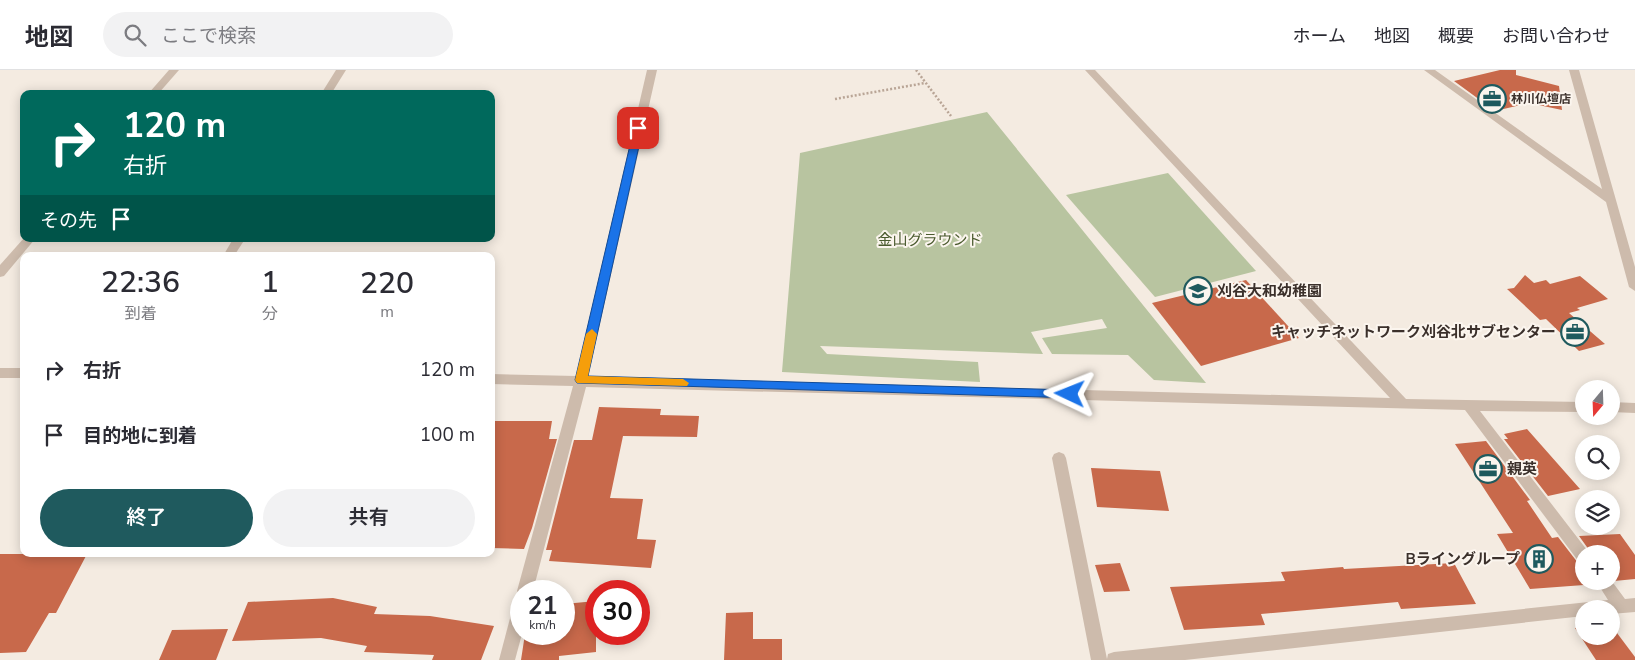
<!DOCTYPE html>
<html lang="ja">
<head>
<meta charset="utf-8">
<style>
  :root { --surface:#fff; --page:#f2f2f3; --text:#2b2b33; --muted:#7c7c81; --line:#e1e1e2; --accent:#1f5a5e }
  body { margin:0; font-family:"Nunito Sans","Noto Sans JP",sans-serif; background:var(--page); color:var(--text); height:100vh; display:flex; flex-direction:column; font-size:19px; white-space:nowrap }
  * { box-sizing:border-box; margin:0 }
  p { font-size:16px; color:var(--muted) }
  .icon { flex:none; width:28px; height:28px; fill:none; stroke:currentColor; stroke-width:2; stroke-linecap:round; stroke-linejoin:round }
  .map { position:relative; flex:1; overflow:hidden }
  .side { position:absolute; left:20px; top:182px; width:475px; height:305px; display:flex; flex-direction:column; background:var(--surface); border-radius:10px; box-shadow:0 2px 12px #0003 }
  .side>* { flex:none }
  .guide { position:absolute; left:20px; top:20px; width:475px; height:152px; border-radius:10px; box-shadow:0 2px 12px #0003; background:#00695c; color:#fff; overflow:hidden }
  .needle { width:32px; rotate:199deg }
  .buttons { position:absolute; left:1575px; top:310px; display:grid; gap:10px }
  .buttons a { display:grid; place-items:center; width:45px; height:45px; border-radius:50%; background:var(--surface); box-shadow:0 2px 12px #0003; font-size:25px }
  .speed { position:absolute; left:510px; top:510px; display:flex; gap:10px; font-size:25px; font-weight:700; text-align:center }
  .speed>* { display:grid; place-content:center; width:65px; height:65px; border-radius:50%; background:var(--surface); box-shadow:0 2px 12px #0003; line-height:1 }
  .speed small { font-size:12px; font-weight:400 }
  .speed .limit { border:8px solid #d22; background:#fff; color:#111 }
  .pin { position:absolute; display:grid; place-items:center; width:42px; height:42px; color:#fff; margin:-21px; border-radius:10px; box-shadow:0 2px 8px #0006 }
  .me { position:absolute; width:55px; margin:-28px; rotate:272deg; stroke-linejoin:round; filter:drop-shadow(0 0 4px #0008) }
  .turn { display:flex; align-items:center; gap:18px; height:105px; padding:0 20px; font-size:22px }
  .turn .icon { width:65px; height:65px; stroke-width:2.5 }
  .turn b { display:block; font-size:35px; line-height:42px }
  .then { display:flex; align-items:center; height:48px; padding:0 20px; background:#0003; gap:10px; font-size:19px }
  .eta { display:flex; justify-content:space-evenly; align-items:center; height:85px; text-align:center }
  .eta b { font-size:30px; font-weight:600; line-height:35px }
  .primary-button { display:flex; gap:10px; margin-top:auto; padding:10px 20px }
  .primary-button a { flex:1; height:58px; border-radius:30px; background:var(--accent); color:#fff; font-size:20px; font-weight:600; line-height:58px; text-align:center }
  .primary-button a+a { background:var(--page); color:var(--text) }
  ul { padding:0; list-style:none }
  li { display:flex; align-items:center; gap:15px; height:65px; padding:0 20px }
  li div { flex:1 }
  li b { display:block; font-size:19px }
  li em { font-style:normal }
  header { display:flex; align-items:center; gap:30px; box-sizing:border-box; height:70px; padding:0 25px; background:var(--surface); border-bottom:1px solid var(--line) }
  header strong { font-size:24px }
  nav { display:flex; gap:28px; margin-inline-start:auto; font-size:18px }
  .search { width:350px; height:45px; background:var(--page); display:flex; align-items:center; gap:12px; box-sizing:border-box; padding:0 18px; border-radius:28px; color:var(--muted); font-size:19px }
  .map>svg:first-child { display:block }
</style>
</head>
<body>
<header>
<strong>地図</strong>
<div class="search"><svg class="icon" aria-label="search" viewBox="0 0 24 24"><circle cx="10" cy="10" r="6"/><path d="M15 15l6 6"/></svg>ここで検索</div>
<nav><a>ホーム</a><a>地図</a><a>概要</a><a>お問い合わせ</a></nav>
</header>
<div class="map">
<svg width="1635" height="590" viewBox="0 0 1635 590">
  <rect width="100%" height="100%" fill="#f4ebe1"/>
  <!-- green -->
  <g fill="#b8c4a0">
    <polygon points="987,42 1206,313 1154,310 1128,285 1052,284 1042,268 1107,258 1102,249 1031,262 1043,284 820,276 827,284 978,292 980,312 782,302 800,83"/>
    <polygon points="1168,103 1256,201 1155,227 1066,125"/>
  </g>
  <!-- building -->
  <g fill="#c8694b">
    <polygon points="1500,0 1516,0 1516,5 1559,16 1562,40 1529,33 1495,41 1454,11"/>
    <polygon points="1525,205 1534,213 1546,210 1550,214 1580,206 1608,229 1577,238 1580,240 1569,243 1605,274 1579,281 1546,249 1540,250 1507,219 1514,218"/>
    <polygon points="1246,210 1299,268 1201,296 1152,233"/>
    <polygon points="599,337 661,339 660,345 699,346 697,367 623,366 610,428 643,429 637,469 656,470 651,498 549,491 552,480 546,480 574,370 592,370"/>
    <polygon points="491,351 552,351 549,369 557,369 532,458 524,479 491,478"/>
    <polygon points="1527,359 1580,419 1548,426 1504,369 1508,369 1504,364"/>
    <polygon points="1486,371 1530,430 1527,431 1552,468 1558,467 1578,493 1584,496 1584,511 1594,512 1582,512 1584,515 1530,519 1497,464 1513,463 1455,374"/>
    <polygon points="1091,398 1160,401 1169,441 1097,437"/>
    <polygon points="1620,464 1635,485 1635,509 1614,511 1611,508 1611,484 1592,484 1579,466"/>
    <polygon points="0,484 87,484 56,543 49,543 26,582 0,583"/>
    <polygon points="1120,493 1130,521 1104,522 1095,495"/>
    <polygon points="1454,493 1476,534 1401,539 1398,532 1261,544 1265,555 1184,560 1170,517 1285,511 1281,502 1343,497 1344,499"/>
    <polygon points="333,528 377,537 374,544 430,546 494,556 481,590 432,590 434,585 364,582 367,576 321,568 232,571 248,532"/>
    <polygon points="596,531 596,582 559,586 559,590 521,590 525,564 564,564 564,534"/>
    <polygon points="753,542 753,569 782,569 782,590 724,590 726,543"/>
    <polygon points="1611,555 1635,587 1635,590 1596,590 1575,558 1584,557 1584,566 1611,566"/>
    <polygon points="228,559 216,590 159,590 172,560"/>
  </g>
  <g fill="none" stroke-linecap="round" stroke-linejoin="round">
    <!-- path -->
    <g stroke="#b9a596" stroke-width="2.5" stroke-dasharray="2 2" stroke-linecap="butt">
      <polyline points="916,0 951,46"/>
      <polyline points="835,29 925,13"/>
    </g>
    <!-- street -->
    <g fill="#cdbbac" fill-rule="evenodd">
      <polygon points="169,0 179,0 158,24 148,24"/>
      <polygon points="336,0 346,0 331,24 321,24"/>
      <polygon points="647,0 657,0 588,307 1390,328 1085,0 1095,0 1406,329 1584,332 1584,342 1480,341 1590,484 1584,484 1584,494 1579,492 1465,340 586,317 533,521 521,521 521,527 520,526 517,521 573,316 491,314 491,304 576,306"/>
      <polygon points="1424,0 1435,0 1602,119 1569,0 1579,0 1635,197 1635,221 1629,217 1606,132"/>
      <polygon points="24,168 35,169 4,206 0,207 0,195"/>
      <polygon points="233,169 245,169 234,186 223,186"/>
      <rect x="0" y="298" width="24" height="10"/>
      <polygon points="1611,332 1635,333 1635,343 1611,342"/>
      <polygon points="1059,382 1064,384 1066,388 1107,589 1108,584 1114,582 1608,530 1596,511 1611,510 1625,529 1635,528 1635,542 1611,544 1611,539 1584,539 1584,546 1185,590 1091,590 1052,388 1054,384"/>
      <polygon points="521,530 522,564 515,590 499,590 513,537 516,532"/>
    </g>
  </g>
  <!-- route -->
  <polygon fill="#1a73e8" stroke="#114b97" points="638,55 643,58 588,306 1070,320 1075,321 1076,324 1075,328 577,313 575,310 634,58"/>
  <!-- slow -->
  <polygon fill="#f59e0b" points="592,259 597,264 588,306 683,309 689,313 687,316 577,313 575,310 586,264"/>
  <!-- icons -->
  <defs>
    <symbol id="office-ring" viewBox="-11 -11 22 22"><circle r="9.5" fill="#fbf5ee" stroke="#1f5a5e" stroke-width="1.5"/><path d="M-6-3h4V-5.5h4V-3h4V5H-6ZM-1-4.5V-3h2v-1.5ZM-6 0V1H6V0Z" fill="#1f5a5e"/></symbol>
    <symbol id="school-ring" viewBox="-11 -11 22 22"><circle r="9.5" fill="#fbf5ee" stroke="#1f5a5e" stroke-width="1.5"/><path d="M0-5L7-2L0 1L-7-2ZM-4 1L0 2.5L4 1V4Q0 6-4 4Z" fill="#1f5a5e"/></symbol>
    <symbol id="building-ring" viewBox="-11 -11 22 22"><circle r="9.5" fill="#fbf5ee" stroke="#1f5a5e" stroke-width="1.5"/><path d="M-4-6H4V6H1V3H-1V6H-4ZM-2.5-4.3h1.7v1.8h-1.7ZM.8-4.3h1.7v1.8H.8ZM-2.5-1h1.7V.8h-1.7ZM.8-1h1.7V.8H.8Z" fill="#1f5a5e"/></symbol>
  </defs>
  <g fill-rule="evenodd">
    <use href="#office-ring" x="1476" y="13" width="32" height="32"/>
    <use href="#school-ring" x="1182" y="205" width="32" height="32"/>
    <use href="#office-ring" x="1559" y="246" width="32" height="32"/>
    <use href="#office-ring" x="1472" y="383" width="32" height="32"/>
    <use href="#building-ring" x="1523" y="473" width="32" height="32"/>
  </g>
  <g text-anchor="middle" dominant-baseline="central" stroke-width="4" stroke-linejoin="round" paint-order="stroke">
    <!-- far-poi labels -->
    <g font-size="12" font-weight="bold" fill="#3b302b" stroke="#fbf5ee" text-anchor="start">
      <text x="1511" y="29">林川仏壇店</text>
    </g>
    <!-- park labels -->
    <g font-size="15" fill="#4a5a2e" stroke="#fbf5ee">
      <text x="930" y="170">金山グラウンド</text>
    </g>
    <!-- poi labels -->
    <g font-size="15" font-weight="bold" fill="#3b302b" stroke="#fbf5ee" text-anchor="start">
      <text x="1217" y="221">刈谷大和幼稚園</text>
      <text x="1556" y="262" text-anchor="end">キャッチネットワーク刈谷北サブセンター</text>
      <text x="1507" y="399">親英</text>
      <text x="1520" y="489" text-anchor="end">Bライングループ</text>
    </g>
  </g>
</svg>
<div class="buttons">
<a><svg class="needle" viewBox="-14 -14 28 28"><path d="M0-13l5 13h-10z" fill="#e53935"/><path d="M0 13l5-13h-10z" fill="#7c7c81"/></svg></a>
<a><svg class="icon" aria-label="search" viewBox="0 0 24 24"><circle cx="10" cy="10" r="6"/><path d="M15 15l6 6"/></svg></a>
<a><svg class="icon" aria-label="layers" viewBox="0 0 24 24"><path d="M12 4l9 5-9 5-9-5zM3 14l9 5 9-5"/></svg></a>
<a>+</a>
<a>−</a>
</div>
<div class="speed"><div>21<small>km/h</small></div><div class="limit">30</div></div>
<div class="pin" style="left:638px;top:58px;background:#d93025"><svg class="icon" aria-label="arrive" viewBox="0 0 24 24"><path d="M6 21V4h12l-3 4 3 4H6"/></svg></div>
<svg class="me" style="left:1070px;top:324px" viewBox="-20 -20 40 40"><path d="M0-17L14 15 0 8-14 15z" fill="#1a73e8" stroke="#fff" stroke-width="4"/></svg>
<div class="guide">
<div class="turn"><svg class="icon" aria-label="right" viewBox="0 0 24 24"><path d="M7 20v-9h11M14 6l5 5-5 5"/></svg><div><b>120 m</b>右折</div></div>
<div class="then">その先<svg class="icon" aria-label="arrive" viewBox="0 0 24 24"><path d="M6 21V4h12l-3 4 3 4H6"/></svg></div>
</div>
<section class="side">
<div class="eta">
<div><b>22:36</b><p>到着</p></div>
<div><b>1</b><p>分</p></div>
<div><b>220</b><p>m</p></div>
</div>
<ul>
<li><svg class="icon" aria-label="right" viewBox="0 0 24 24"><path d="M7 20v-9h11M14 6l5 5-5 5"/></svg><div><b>右折</b></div><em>120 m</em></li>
<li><svg class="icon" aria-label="arrive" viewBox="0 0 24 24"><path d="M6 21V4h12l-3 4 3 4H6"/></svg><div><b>目的地に到着</b></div><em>100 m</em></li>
</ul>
<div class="primary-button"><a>終了</a><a>共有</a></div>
</section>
</div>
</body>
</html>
